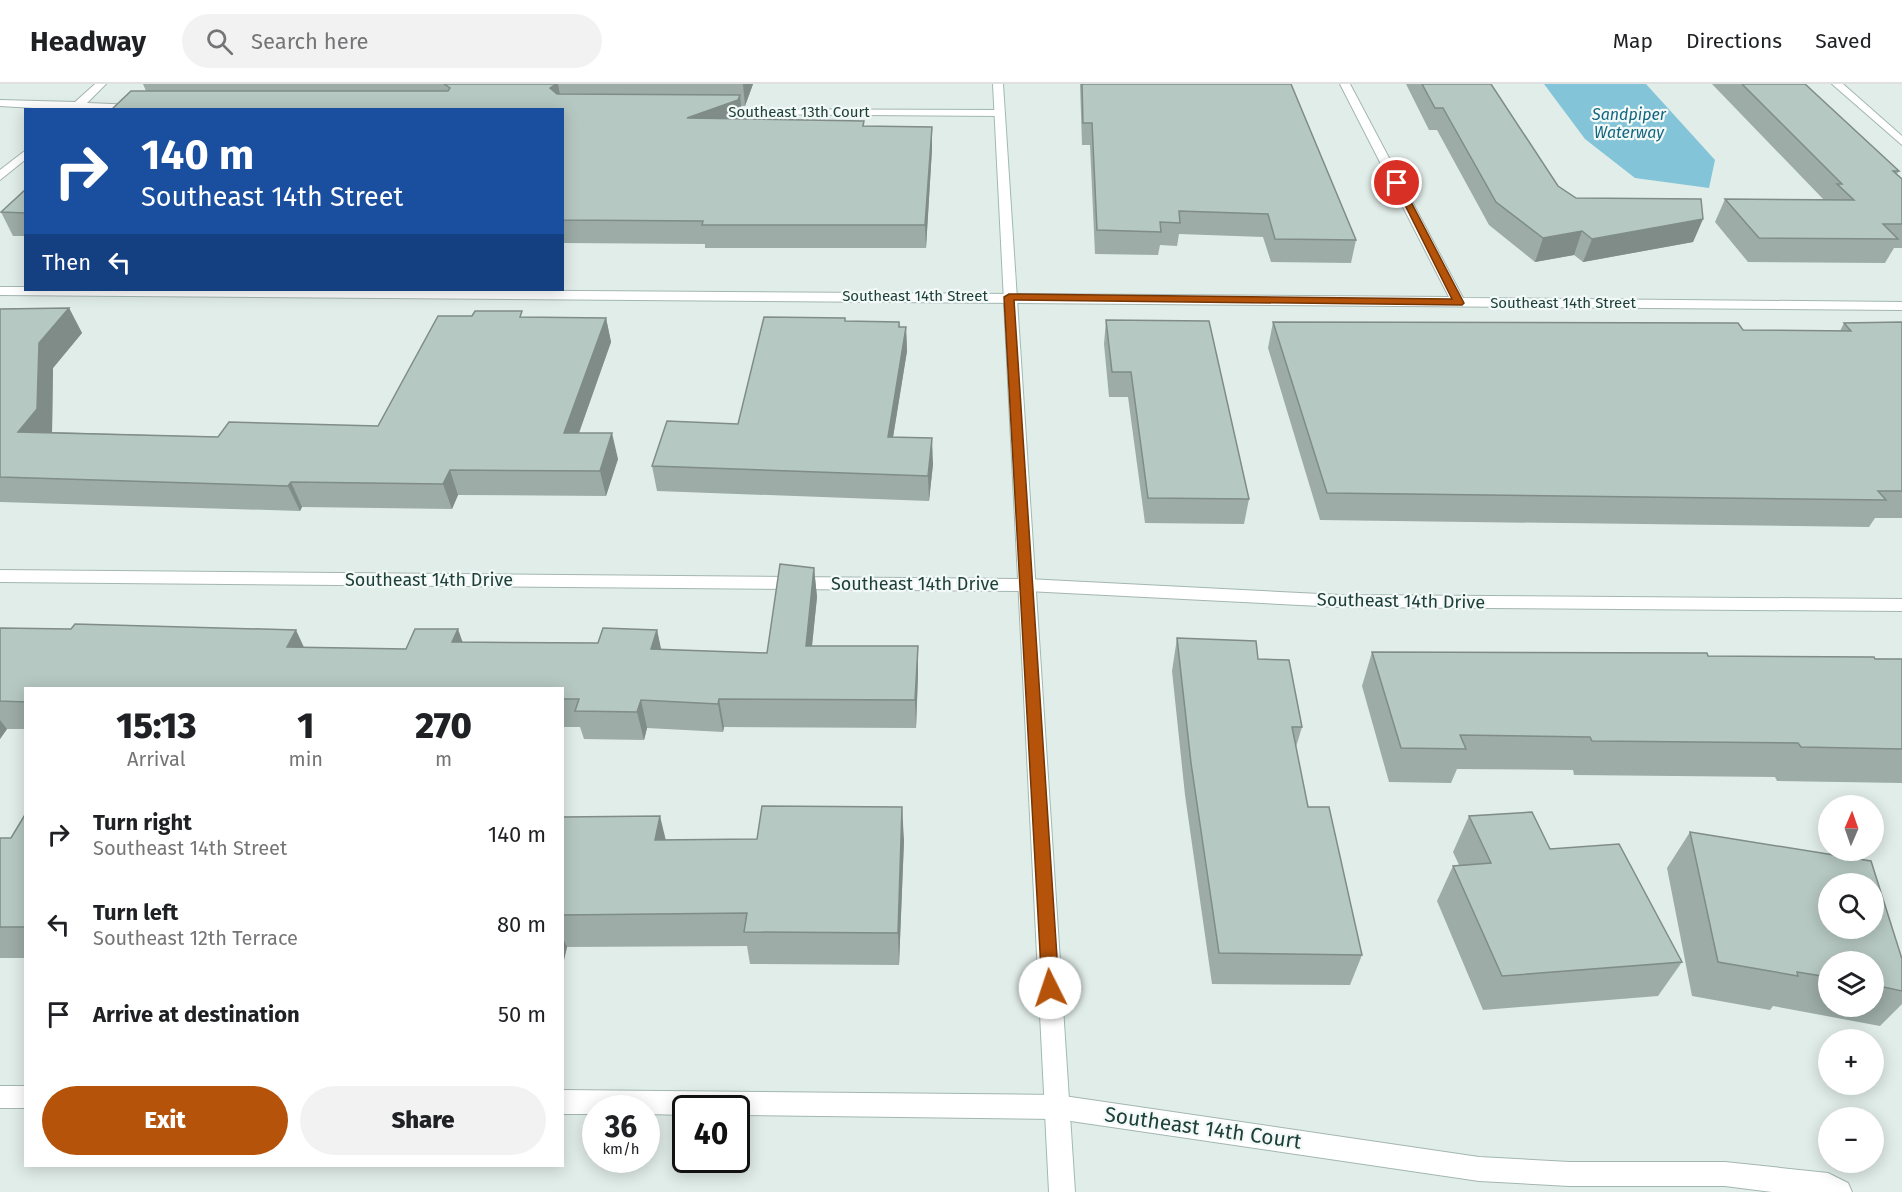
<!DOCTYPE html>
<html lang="en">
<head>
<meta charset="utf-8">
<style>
  :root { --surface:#fff; --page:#f2f2f2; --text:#202124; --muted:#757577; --line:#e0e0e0; --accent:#b45309 }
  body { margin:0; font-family:"Fira Sans",sans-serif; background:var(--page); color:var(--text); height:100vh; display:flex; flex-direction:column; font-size:22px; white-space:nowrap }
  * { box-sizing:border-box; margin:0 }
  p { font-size:20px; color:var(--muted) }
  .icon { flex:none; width:33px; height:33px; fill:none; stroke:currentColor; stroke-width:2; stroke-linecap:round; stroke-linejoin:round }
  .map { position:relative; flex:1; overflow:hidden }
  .sheet { position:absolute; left:24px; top:603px; width:540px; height:480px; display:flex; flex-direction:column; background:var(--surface); border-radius:0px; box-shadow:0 3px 15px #0003 }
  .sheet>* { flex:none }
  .hud { position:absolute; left:24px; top:24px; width:540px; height:183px; border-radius:0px; box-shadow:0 3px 15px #0003; background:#1a4fa0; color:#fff; overflow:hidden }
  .needle { width:39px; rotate:2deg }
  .fabs { position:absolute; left:1818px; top:711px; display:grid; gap:12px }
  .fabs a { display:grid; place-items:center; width:66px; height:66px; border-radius:50%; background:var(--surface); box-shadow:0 3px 15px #0003; font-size:30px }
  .speed { position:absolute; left:582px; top:1011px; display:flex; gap:12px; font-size:30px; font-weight:700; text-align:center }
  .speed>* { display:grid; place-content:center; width:78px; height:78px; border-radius:50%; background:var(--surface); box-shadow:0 3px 15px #0003; line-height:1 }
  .speed small { font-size:15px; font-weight:400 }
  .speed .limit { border:3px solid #111; border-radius:9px; background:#fff; color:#111 }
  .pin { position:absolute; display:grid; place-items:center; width:51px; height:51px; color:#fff; margin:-26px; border:3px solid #fff; border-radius:50%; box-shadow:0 2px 6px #0007 }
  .me { position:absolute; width:66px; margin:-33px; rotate:356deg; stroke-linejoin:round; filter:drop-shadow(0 0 4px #0008) }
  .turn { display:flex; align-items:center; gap:21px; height:126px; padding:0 18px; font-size:27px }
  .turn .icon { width:78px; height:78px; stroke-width:2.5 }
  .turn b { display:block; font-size:42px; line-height:51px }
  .then { display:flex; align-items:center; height:57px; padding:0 18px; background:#0003; gap:12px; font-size:22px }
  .eta { display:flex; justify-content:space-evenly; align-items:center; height:102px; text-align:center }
  .eta b { font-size:36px; font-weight:800; line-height:42px }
  .action { display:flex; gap:12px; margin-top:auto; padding:12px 18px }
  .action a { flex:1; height:69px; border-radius:36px; background:var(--accent); color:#fff; font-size:24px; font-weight:800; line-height:69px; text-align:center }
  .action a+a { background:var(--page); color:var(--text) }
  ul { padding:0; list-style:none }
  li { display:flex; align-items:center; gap:18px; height:90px; padding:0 18px }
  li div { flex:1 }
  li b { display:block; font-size:22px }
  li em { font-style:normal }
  header { display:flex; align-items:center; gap:36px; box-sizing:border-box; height:84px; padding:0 30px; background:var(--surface); border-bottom:2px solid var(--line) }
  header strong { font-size:28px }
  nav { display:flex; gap:33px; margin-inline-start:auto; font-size:21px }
  .search { width:420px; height:54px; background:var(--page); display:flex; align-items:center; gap:15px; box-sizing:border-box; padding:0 21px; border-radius:33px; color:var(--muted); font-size:22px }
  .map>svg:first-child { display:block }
</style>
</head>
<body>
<header>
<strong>Headway</strong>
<div class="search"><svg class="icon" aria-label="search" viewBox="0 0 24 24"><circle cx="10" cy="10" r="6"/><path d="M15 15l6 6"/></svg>Search here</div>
<nav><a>Map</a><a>Directions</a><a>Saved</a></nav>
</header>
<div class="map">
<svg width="1902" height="1108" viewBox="0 0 1902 1108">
  <rect width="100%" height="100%" fill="#e1ede9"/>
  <!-- water -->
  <polygon fill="#83c4d8" points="1544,0 1646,0 1715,76 1709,104 1635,94 1585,55"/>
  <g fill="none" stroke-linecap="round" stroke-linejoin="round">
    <defs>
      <g id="street">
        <polygon points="95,0 106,0 87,19 136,21 141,24 68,26 0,22 0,16 75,18"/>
        <polygon points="1340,0 1350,0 1463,214 1902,218 1902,226 0,211 0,203 26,203 26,206 422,206 1449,213"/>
        <polygon points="1832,0 1843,0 1902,52 1902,61"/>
        <polygon points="713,25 1000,26 1005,29 1000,32 717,30 712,27"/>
        <polygon points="26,66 26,75 0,96 0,86"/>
        <polygon points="0,486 1027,495 1339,511 1902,515 1902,527 1339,523 1027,507 0,498"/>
        <rect x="0" y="1002" width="26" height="22"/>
        <polygon points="562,1006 1057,1011 1479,1073 1569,1078 1725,1078 1828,1089 1848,1099 1852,1108 1772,1108 1725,1102 1569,1102 1479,1097 1057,1035 736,1031 736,1024 686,1024 686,1031 646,1030 646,1024 596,1024 596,1030 562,1030"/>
      </g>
      <polygon id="secondary" points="993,0 1003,0 1075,1108 1049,1108"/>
    </defs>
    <!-- street casing -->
    <use href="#street" stroke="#a3b6b1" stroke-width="2"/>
    <!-- secondary casing -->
    <use href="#secondary" stroke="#9ebab2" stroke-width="2"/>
    <!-- street -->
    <use href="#street" fill="#fff" fill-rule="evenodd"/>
    <!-- secondary -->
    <use href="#secondary" fill="#fff" fill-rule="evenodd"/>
  </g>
  <!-- wall -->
  <g fill="#9daca7" fill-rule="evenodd">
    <polygon points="143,0 753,0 745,22 741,22 742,32 741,35 864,42 932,43 932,65 926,164 705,164 705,160 562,159 562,26 146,7"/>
    <polygon points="1080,0 1291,0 1356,156 1351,179 1271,178 1263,153 1179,150 1177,162 1160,161 1158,171 1095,170 1090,61 1082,61"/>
    <polygon points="1406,0 1491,0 1558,102 1576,114 1703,135 1693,158 1583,178 1574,171 1535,178 1489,141 1437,46 1429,46"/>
    <polygon points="1712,0 1805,0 1899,87 1897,90 1902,95 1902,164 1894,164 1885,179 1748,178 1715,138 1725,115 1824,116"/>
    <polygon points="1,128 26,129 26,152 13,152"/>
    <polygon points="69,224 82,249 53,284 52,348 218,353 378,342 523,233 606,234 611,258 579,349 618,375 606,412 458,411 452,425 302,423 300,427 0,418 0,225"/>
    <polygon points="1106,236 1249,415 1244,440 1145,439 1128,313 1109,313 1104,260"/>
    <polygon points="845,237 899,238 900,243 906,243 907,267 893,353 933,380 929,417 657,407 652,382 738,340"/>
    <polygon points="1273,238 1743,246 1840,247 1844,239 1902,238 1902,434 1875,434 1869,443 1320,436 1268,264"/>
    <polygon points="814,484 817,513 812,562 918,562 918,590 916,644 724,643 723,648 647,644 644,656 584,655 580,643 562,643 562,604 26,604 26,645 7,645 0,655 0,544 304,563 406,565 462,558 598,559 657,546 661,566 767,569"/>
    <polygon points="1177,554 1258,575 1302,643 1296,663 1308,723 1362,871 1350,901 1212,900 1185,711 1172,587"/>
    <polygon points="1372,568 1902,575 1902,699 1777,697 1775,693 1574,691 1573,686 1457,685 1451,699 1389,698 1362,602"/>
    <polygon points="26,729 26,874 0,874 0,754 11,754"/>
    <polygon points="1469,732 1550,765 1682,878 1658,912 1483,926 1437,817 1453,782 1459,781 1453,768"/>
    <polygon points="562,733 666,756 904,756 899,881 750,880 747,862 567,863 562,881"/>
    <path d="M 1690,748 L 1902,907 L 1902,920 L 1880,942 L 1773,922 L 1770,926 L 1692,912 L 1667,784 ZM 1828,878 L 1874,901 L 1874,922 L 1828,922 Z"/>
  </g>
  <!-- shaded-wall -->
  <g fill="#7f8c88">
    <polygon points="556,0 558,0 562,21 550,4"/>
    <polygon points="743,0 753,0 745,22"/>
    <polygon points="740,11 742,32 740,37 687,34"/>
    <polygon points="932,43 932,65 926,164 925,141"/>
    <polygon points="1703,135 1693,158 1583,178 1592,155"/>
    <polygon points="1582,147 1574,171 1535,178 1543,154"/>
    <polygon points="69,224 82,249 53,284 52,350 18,348 39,259"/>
    <polygon points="606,234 611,258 570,374 564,349"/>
    <polygon points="906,243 907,267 889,378 888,353"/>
    <polygon points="612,349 618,375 606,412 600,387"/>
    <polygon points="932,354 933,380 929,417 928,392"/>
    <polygon points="450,386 458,411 452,425 443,400"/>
    <polygon points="291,398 302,423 300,427 288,402"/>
    <polygon points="814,484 817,513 809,590 806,562"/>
    <polygon points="458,545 468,573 452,558"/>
    <polygon points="296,546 309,574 287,563"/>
    <polygon points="657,546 663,574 651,565"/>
    <polygon points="918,562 918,590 916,644 915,616"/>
    <polygon points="719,615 724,643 723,648 718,620"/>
    <polygon points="641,616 647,644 644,656 637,628"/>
    <polygon points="0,636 7,645 0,655"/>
    <polygon points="902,723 904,756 899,881 898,849"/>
    <polygon points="660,732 668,765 655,756"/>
    <polygon points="562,852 567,863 563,881 562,879"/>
  </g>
  <!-- building -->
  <g fill="#b6c8c2" stroke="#7f8c88" stroke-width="1.5" fill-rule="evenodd">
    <polygon points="444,0 556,0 550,4 557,10 740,11 738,16 687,34 864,37 863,42 932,43 925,141 702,141 703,137 562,136 562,26 111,26 131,7 448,7 450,4"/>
    <polygon points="1082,0 1291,0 1356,156 1275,155 1268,130 1179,127 1180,139 1160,138 1161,148 1097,146 1092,39 1083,39"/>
    <polygon points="1422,0 1491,0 1558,102 1576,114 1701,115 1703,135 1592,155 1582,147 1543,154 1496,118 1443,24 1435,24"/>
    <polygon points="1742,0 1805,0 1899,87 1893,87 1902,95 1902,140 1883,140 1898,155 1759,154 1725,115 1854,116 1837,100 1842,100"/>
    <polygon points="26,105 26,129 1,128"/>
    <polygon points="69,224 39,259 37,325 18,348 218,353 229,338 378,342 438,232 472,232 475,227 522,227 520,233 606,234 564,349 612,349 600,387 450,386 443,400 291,398 288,402 0,393 0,225"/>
    <polygon points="764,233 845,234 845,237 899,238 899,243 906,243 888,353 932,354 928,392 652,382 667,337 738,340"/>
    <polygon points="1106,236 1209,237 1249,415 1148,414 1131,288 1112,288"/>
    <polygon points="1273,238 1738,239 1743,246 1851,247 1844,239 1902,238 1902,407 1878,407 1886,416 1327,409"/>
    <polygon points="780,480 814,484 806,562 918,562 915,616 719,615 718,620 641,616 637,628 575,627 579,615 562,615 562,604 26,604 26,618 0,617 0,544 71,545 75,540 296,546 287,563 406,565 415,545 458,545 452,558 598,559 603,544 657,546 651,565 767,569"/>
    <polygon points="1177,554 1256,557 1258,575 1289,576 1302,643 1292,643 1308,723 1329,723 1362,871 1219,869 1191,679"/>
    <polygon points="1372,568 1707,569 1708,572 1874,573 1875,575 1902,575 1902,665 1801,663 1798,659 1592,657 1590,653 1460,651 1466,665 1401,664"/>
    <polygon points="762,722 902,723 898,849 744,848 747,829 562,831 562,733 660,732 655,756 757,755"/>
    <polygon points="1532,728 1550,765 1619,760 1682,878 1502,892 1453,782 1491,779 1469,732"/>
    <polygon points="26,729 26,843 0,843 0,754 11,754"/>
    <path d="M 1690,748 L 1871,777 L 1902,875 L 1902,907 L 1874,901 L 1874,878 L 1828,878 L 1828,893 L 1797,888 L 1798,892 L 1718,878 ZM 1828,800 L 1874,800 L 1874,844 L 1828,844 Z"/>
  </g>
  <!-- route -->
  <polygon fill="#b45309" stroke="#753606" stroke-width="1.5" points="1393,97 1401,99 1464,219 1462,221 1014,216 1059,904 1056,910 1050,912 1044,910 1042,904 1004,213 1009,210 1452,215"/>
  <g text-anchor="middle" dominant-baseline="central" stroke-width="4.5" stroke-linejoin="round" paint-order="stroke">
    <!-- far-street labels -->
    <g font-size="15" fill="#1f403a" stroke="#f2f9f6">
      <text x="799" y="28">Southeast 13th Court</text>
      <text x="915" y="212">Southeast 14th Street</text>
      <text x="1563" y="219">Southeast 14th Street</text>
    </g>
    <!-- far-water labels -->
    <g font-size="16" font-style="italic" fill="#136682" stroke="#f2f9f6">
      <text x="1629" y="30">Sandpiper<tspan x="1629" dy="18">Waterway</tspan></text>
    </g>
    <!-- street labels -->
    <g font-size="18" fill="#1f403a" stroke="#f2f9f6">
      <text x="429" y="496">Southeast 14th Drive</text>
      <text x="915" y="500">Southeast 14th Drive</text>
      <text transform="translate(1401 517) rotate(1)">Southeast 14th Drive</text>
    </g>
    <!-- near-street labels -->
    <g font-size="21" fill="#1f403a" stroke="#f2f9f6">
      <text transform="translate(1203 1044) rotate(8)">Southeast 14th Court</text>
    </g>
  </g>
</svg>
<div class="fabs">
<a><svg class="needle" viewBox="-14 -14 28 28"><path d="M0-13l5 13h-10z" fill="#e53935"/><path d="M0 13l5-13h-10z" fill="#757577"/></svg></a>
<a><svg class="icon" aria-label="search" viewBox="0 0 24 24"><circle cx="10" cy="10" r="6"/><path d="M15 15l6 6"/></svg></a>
<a><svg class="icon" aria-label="layers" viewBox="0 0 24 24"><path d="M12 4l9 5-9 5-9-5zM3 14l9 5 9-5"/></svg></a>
<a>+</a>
<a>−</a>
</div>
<div class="speed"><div>36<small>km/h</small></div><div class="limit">40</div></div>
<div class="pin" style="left:1397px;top:99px;background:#d93025"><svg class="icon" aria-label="arrive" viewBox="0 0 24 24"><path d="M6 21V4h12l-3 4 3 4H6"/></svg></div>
<svg class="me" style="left:1050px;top:904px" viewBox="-20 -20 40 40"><circle r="19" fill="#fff"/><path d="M0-13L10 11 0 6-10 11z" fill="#b45309"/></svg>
<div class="hud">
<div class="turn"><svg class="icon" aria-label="right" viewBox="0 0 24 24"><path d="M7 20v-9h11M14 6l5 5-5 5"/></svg><div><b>140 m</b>Southeast 14th Street</div></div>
<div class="then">Then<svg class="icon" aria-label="left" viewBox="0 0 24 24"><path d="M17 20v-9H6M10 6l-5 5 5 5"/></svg></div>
</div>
<section class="sheet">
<div class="eta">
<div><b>15:13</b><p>Arrival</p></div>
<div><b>1</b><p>min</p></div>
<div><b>270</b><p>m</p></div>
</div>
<ul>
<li><svg class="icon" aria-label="right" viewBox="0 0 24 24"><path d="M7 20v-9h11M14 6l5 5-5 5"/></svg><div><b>Turn right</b><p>Southeast 14th Street</p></div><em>140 m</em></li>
<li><svg class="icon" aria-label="left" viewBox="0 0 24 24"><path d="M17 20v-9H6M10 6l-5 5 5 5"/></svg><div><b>Turn left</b><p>Southeast 12th Terrace</p></div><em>80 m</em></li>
<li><svg class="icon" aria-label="arrive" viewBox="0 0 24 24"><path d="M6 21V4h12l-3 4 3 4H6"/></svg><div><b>Arrive at destination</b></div><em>50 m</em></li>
</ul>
<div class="action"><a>Exit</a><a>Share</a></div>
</section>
</div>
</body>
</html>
